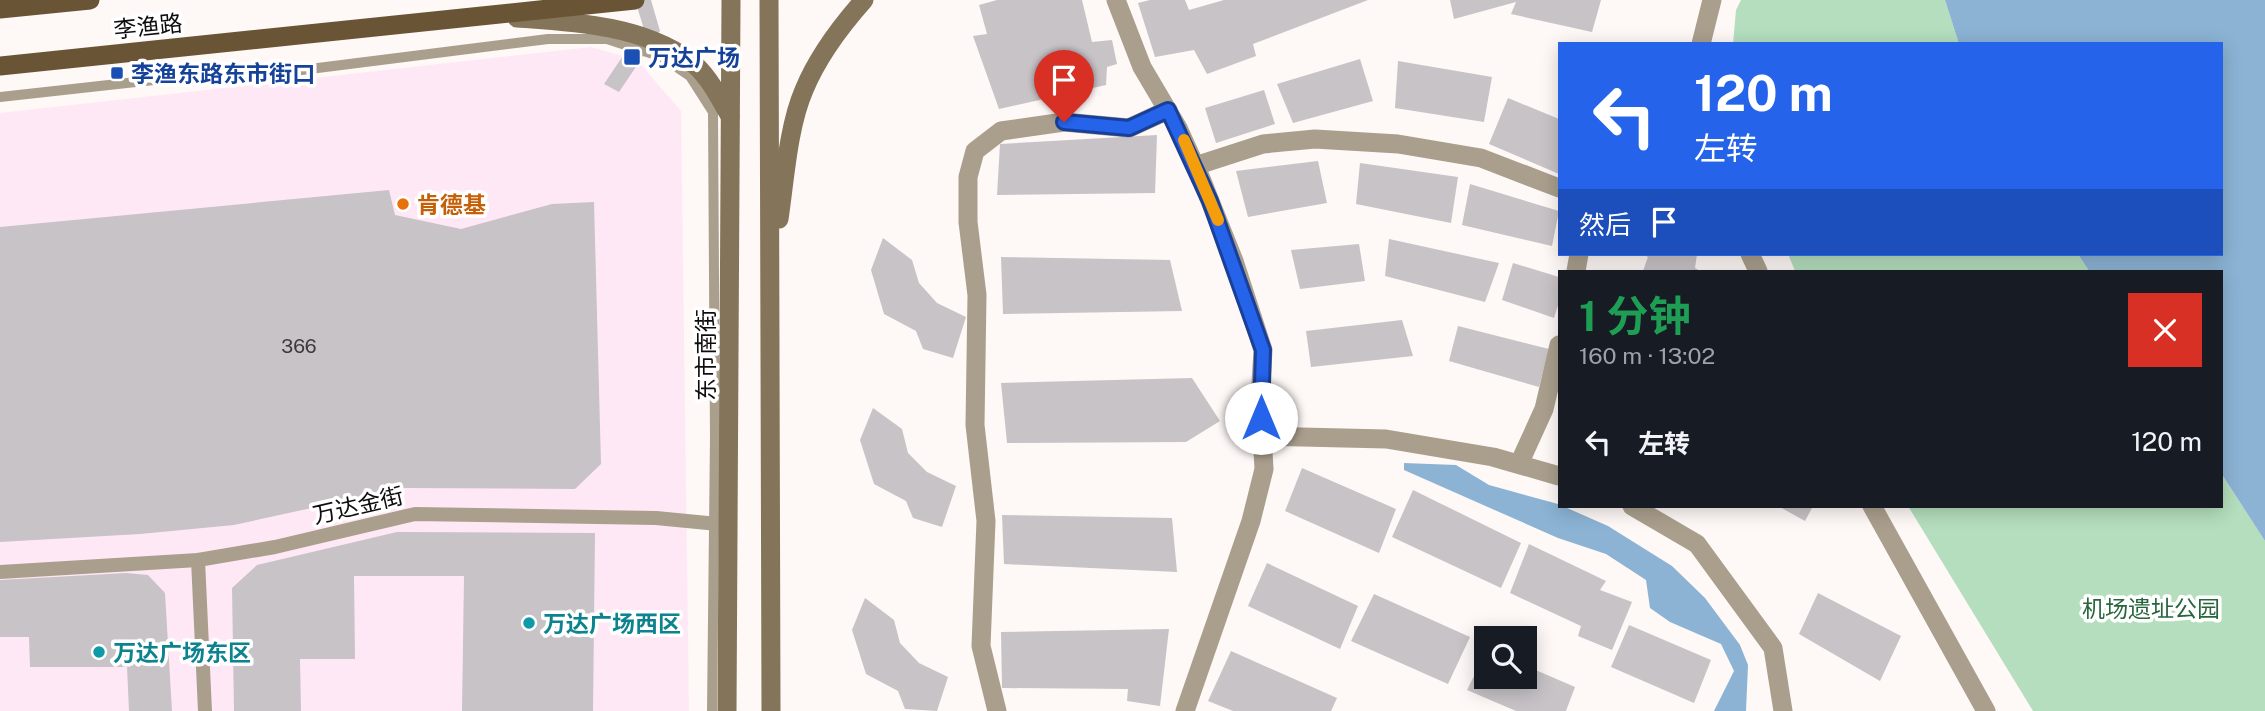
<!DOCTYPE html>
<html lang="zh">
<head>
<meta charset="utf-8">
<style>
  :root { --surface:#171b24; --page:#20242c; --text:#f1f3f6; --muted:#9ea1a6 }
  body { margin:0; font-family:"Public Sans","Noto Sans SC",sans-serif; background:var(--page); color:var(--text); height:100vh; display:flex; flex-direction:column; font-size:26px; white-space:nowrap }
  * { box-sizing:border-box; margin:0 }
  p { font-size:23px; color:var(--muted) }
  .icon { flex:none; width:38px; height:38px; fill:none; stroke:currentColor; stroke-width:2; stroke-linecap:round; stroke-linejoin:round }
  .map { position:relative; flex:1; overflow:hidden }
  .sheet { position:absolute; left:1558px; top:270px; width:665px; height:238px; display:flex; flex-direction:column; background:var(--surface); border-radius:0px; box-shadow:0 4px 18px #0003 }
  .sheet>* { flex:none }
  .banner { position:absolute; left:1558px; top:42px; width:665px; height:214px; border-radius:0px; box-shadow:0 4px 18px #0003; background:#2563eb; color:#fff; overflow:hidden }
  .buttons { position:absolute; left:1474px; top:626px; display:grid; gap:14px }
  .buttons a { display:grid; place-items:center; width:63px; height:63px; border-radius:0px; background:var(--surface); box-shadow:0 4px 18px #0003; font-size:35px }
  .pin { position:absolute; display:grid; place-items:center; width:60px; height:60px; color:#fff; margin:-72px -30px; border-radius:50% 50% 50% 0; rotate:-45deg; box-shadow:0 0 7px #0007 }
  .pin .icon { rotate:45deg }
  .me { position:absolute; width:77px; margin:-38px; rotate:0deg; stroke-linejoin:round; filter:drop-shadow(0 0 5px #0008) }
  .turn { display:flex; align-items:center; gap:24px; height:147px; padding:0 21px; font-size:32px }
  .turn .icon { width:91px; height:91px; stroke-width:2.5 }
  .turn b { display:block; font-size:49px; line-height:60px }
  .then { display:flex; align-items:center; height:66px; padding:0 21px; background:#0003; gap:14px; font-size:26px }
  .round { display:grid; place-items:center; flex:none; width:74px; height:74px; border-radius:0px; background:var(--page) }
  .overview { display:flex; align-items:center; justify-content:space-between; height:119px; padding:0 21px }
  h1 { font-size:42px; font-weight:700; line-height:52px; color:#1e9e55 }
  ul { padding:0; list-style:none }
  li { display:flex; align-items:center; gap:21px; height:105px; padding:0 21px }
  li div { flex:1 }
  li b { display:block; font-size:26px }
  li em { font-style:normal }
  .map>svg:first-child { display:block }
</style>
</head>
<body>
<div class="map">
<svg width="2265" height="711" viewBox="0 0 2265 711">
  <rect width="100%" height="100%" fill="#fef8f6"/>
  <!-- commercial -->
  <polygon fill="#ffe8f5" points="591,47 637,60 681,111 689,711 0,711 0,113"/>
  <!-- green -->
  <g fill="#b4debd">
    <polygon points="1741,0 1945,0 1959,44 1733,44 1736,10"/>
    <polygon points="1788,254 2078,254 2089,271 1795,271"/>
    <polygon points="2221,473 2265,541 2265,711 2033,711 1908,506 2221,506"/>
  </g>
  <!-- water -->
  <g fill="#8cb3d4">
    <polygon points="1945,0 2265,0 2265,541 2221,473 2221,271 2089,271 2078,254 2221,254 2221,44 1959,44"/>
    <polygon points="1404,463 1456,465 1489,485 1558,504 1608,526 1672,566 1705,598 1740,645 1748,665 1746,711 1714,711 1734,671 1721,644 1670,622 1650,608 1646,580 1606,554 1558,538 1404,470"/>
  </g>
  <!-- building -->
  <g fill="#c8c3c6">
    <polygon points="635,0 651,0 660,31 619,92 604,84 643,26"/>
    <polygon points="997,0 1082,0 1092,42 1112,40 1117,64 1107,67 1106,85 999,109 973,36 987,34 979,5"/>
    <polygon points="1150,0 1185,0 1189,10 1224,0 1368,0 1253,44 1256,56 1207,74 1194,50 1155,57 1138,3"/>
    <polygon points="1450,0 1601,0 1592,32 1511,14 1516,2 1454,19"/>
    <polygon points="1360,59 1373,101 1293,123 1277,84"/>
    <polygon points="1398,61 1492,77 1484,122 1395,108"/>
    <polygon points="1264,90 1275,124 1216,143 1205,108"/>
    <polygon points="1508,98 1559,119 1559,174 1489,144"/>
    <polygon points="1157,135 1155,193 997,195 1000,144"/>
    <polygon points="1318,161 1327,203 1248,217 1236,171"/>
    <polygon points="1360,163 1458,177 1451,223 1356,204"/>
    <polygon points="1470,184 1559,211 1552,246 1462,225"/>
    <polygon points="389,190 395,215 461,229 552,204 594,202 601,464 575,489 403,488 234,525 140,534 0,542 0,227"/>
    <polygon points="883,238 912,260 919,283 937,303 966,317 953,358 923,349 916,331 884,314 871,270"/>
    <polygon points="1389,239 1499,263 1485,302 1385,276"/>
    <polygon points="1359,244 1365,281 1300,289 1291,250"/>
    <polygon points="1643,254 1697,254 1695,268 1700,271 1643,271 1648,257"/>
    <polygon points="1001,257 1170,260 1182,311 1003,314"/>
    <polygon points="1513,263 1559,277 1559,302 1554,318 1502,300"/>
    <polygon points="1402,320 1413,356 1311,367 1306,331"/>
    <polygon points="1458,326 1549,349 1539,387 1449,361"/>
    <polygon points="1192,378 1220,421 1186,442 1007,443 1001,383"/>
    <polygon points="873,408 902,429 908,453 927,472 956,486 942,527 913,518 906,501 874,484 860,440"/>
    <polygon points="1302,468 1396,509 1379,553 1285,511"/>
    <polygon points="1413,490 1521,543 1501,588 1392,537"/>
    <polygon points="1778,506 1813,506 1805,521"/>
    <polygon points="1002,515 1172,518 1177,572 1004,564"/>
    <polygon points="397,532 595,533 593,711 462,711 464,576 354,576 355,659 300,659 301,711 234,711 232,588 257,565"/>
    <polygon points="1529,544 1606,581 1600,590 1632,602 1612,650 1578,636 1581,626 1510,593"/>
    <polygon points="1267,563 1358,606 1340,649 1248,606"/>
    <polygon points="126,573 148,575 165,593 172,711 129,711 127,667 30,667 29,637 0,637 0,580"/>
    <polygon points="1818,593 1901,636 1880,681 1799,634"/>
    <polygon points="1374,594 1470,637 1448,684 1351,641"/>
    <polygon points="865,598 894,620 900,643 919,663 948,677 937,711 905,709 898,691 866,674 852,630"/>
    <polygon points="1629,625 1711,660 1694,703 1611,667"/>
    <polygon points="1169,629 1160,706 1127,701 1128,689 1002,688 1001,632"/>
    <polygon points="1231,651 1337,698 1331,711 1233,711 1208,701"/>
    <polygon points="1486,652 1486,677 1524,677 1524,665 1575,687 1566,711 1516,711 1467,690"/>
  </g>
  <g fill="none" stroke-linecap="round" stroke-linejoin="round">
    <!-- service -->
    <polyline stroke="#aa9f8d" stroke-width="10" points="0,97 208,74 286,72 548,39 607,39 662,57 690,76 713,112 715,438 712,711"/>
    <!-- pedestrian -->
    <g stroke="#aa9f8d" stroke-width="14">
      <polyline points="198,560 205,711"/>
      <polyline points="0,572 198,560 275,547 415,514 656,518 728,525"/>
    </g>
    <!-- minor -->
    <g stroke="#aa9f8d" stroke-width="19">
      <polyline points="1116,0 1142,67 1178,128 1202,181 1234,261 1263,350 1260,399 1264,469 1251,521 1185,711"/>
      <polyline points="1195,166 1263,144 1315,139 1398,144 1481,158 1559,188"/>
      <polyline points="1576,271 1579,254"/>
      <polyline points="1262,436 1386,439 1493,457 1559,476"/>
      <polyline points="1519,464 1544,409 1559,345"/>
      <polyline points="1632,506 1697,544 1773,648 1783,711"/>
      <polyline points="997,711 981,646 986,521 975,425 977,295 968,222 968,177 975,151 1001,131 1064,122 1129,128 1168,110"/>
    </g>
    <!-- tertiary -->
    <g stroke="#aa9f8d" stroke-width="19">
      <polyline points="1701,44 1712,0"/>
      <polyline points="1750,254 1758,271"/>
      <polyline points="1872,506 1986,711"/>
    </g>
    <!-- secondary -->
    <g stroke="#847459" stroke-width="19">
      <polyline points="769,0 771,711"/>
      <path d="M 517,18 C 573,22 641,25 689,60 C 708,74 718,96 730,116"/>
      <path d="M 779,219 C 785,179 788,127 804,90 C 818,56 840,27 864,0"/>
      <polyline points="727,711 731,0"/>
    </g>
    <!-- primary -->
    <g stroke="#695535" stroke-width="19">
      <polyline points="0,9 90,0"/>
      <polyline points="0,66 635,0"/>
    </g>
  </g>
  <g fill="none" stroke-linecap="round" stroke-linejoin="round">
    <defs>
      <polyline id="route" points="1064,122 1129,128 1168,110 1210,201 1263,350 1261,418"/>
    </defs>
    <!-- route casing -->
    <use href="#route" stroke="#184099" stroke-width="18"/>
    <!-- route -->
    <use href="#route" stroke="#2563eb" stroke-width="12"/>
    <!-- slow -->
    <polyline stroke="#f59e0b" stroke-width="12" points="1184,140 1218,220"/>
  </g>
  <!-- markers -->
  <g fill="#1a4fb4" stroke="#fff" stroke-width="2.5">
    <rect x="623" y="48" width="18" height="18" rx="3.5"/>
    <rect x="110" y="66" width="14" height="14" rx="3.5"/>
  </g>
  <circle fill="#e8710a" stroke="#fff" stroke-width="2.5" cx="403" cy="204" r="7"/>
  <g fill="#0f9aa8" stroke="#fff" stroke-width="2.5">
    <circle cx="529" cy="623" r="7"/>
    <circle cx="99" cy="652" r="7"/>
  </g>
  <g text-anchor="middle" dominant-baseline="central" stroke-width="7" stroke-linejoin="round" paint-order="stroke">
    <!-- number labels -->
    <g font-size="19" fill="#3c3a3a">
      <text x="299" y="346">366</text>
    </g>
    <!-- street labels -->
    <g font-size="23" fill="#0e0c0c" stroke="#fff">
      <text transform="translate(148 26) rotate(-6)">李渔路</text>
      <text transform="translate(705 355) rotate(-90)">东市南街</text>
      <text transform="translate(358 505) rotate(-13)">万达金街</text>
    </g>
    <!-- transit labels -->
    <g font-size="23" font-weight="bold" fill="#164399" stroke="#fff" text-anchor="start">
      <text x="648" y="57">万达广场</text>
      <text x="131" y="73">李渔东路东市街口</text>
    </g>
    <!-- food labels -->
    <g font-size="23" font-weight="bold" fill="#c56008" stroke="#fff" text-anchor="start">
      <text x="417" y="204">肯德基</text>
    </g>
    <!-- park labels -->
    <g font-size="23" fill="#27663c" stroke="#fff">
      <text x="2151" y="608">机场遗址公园</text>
    </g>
    <!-- culture labels -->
    <g font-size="23" font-weight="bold" fill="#0d838f" stroke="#fff" text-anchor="start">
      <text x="543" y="623">万达广场西区</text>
      <text x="113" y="652">万达广场东区</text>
    </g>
  </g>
</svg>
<div class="buttons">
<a><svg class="icon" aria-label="search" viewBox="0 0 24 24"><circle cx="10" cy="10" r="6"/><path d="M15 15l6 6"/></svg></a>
</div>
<div class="pin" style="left:1064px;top:122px;background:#d93025"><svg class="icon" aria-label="arrive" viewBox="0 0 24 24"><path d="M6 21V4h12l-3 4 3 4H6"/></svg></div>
<svg class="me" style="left:1261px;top:418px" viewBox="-20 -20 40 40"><circle r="19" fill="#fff"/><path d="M0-13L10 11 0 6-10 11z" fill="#2563eb"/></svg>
<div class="banner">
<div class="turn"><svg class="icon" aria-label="left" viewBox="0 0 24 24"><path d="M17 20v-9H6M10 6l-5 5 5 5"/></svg><div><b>120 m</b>左转</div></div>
<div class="then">然后<svg class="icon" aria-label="arrive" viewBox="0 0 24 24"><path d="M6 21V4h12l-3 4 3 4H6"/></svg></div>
</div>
<section class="sheet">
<div class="overview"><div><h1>1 分钟</h1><p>160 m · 13:02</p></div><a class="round" style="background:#d93025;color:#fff"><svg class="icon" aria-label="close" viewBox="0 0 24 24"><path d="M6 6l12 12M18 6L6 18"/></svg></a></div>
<ul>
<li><svg class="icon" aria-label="left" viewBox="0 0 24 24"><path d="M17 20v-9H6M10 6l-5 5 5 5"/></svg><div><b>左转</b></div><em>120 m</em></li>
</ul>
</section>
</div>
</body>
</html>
